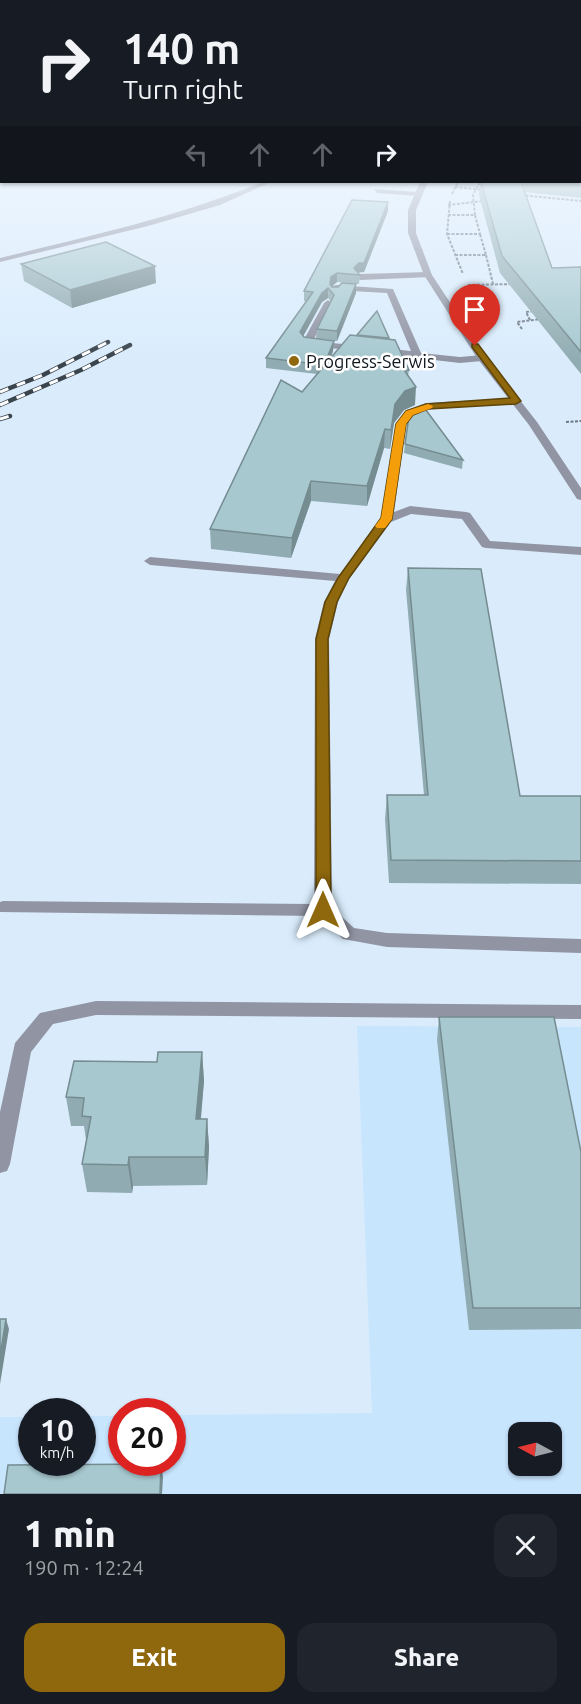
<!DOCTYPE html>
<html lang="en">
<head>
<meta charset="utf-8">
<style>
  :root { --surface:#171b24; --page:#20242c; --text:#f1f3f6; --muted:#9ea1a6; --accent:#8f680d }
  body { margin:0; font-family:Ubuntu,sans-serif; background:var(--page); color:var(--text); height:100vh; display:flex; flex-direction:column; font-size:22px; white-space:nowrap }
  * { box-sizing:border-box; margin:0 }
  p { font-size:20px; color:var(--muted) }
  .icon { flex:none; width:33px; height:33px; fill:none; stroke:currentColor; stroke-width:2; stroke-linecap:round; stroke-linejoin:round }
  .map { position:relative; height:1494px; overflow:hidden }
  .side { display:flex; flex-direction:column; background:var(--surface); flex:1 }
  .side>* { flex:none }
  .guide { position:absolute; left:0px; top:0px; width:582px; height:183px; box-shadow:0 2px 4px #0004; background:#171b24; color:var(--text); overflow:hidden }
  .needle { width:39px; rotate:277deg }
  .buttons { position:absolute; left:508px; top:1422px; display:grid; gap:12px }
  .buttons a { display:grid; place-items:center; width:54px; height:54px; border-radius:12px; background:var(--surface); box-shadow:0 2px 4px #0004; font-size:30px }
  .speed { position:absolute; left:18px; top:1398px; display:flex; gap:12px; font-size:30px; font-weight:700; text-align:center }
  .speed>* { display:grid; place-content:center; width:78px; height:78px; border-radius:50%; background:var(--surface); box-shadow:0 2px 4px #0004; line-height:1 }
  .speed small { font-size:15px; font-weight:400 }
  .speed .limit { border:9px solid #d22; background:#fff; color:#111 }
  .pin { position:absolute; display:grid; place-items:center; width:51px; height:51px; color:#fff; margin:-62px -26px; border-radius:50% 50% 50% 0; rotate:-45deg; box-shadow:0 0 6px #0007 }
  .pin .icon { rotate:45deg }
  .me { position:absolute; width:66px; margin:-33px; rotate:0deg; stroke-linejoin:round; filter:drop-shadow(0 0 4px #0008) }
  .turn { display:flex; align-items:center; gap:21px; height:126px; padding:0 24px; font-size:27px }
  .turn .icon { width:78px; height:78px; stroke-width:2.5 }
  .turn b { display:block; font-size:42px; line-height:51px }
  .lanes { display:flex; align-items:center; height:57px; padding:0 24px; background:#0003; justify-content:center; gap:30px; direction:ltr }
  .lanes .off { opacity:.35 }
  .round { display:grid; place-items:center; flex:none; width:63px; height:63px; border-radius:18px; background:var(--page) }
  .head { display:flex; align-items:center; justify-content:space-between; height:102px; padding:0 24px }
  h1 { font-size:36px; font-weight:800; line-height:45px }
  .button { display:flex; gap:12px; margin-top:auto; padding:12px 24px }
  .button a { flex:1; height:69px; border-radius:18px; background:var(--accent); color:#fff; font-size:24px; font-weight:800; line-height:69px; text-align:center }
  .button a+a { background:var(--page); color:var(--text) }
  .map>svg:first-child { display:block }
</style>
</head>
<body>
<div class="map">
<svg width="581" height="1494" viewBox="0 0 581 1494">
  <rect width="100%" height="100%" fill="#daecfc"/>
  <!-- built -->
  <path fill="#c8e5fe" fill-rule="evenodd" d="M 357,1026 L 581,1027 L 581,1494 L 0,1494 L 0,1417 L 31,1417 L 32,1462 L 82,1462 L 83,1416 L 121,1416 L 122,1462 L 172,1462 L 173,1415 L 372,1413 ZM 519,1432 L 552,1432 L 552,1466 L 519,1466 Z"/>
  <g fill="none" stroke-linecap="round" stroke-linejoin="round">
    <!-- path -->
    <g stroke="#6c7883" stroke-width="2" stroke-dasharray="3 1.5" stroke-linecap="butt">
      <polyline points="455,187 484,190"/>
      <polyline points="452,194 458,182"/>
      <polyline points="521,195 581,201"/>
      <polyline points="450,201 447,234 463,274"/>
      <polyline points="448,205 483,201"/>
      <polyline points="448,215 475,215 473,195 480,182"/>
      <polyline points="447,234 480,234 475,215"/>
      <polyline points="455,255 486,255 480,234"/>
      <polyline points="486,255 493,284"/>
      <polyline points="468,285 514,284"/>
      <polyline points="530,320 526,312 534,311"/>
      <polyline points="522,329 517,322 541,319"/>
      <polyline points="566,422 581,421"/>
    </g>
    <!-- service -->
    <g fill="#9194a3" fill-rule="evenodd">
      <path d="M 262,182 L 271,182 L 220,205 L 148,226 L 0,262 L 0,258 C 89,236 178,217 262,182 Z"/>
      <polygon points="374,189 419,192 423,194 419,196 377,193"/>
      <polygon points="428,272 432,275 431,277 360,280 356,277 360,274"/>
      <polygon points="336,285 393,289 421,353 460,357 482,355 487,358 482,361 460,363 304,345 302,343 324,303 328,300 332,303 313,341 411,351 387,293 333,290 333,286"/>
      <path d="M 516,398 L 520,399 L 520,403 C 486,410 429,396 406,424 L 394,512 L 410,506 L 466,512 L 470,513 L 490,541 L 581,547 L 581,555 L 486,548 L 482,547 L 462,519 L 411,514 L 391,522 L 349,579 L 338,602 L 329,639 L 332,908 L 354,928 L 387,933 L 581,939 L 581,953 L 387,947 L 343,939 L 319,916 L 0,912 L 0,902 L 3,901 L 314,904 L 315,639 L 324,602 L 335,581 L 150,565 L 144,561 L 150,557 L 340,574 L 381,519 L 396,424 L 406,411 L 426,403 Z"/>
      <polygon points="96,1001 581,1005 581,1019 96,1015 53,1024 31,1052 10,1164 7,1171 0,1173 0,1112 15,1043 40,1013"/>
    </g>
    <!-- tertiary -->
    <polygon fill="#9194a3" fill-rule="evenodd" points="420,182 428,182 416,210 416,233 432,275 486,357 537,422 581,488 581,500 577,499 529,425 477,358 424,275 408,233 408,210"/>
    <defs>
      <g id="rail">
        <polyline points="0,392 43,375 108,342"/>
        <polyline points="0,405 81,370 130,345"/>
        <polyline points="0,419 10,416"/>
      </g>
    </defs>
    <!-- rail casing -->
    <use href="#rail" stroke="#3a444d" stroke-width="4.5"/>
    <!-- rail -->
    <use href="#rail" stroke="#fff" stroke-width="3" stroke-dasharray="9" stroke-linecap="butt"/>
  </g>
  <!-- wall -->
  <g fill="#90acb2" fill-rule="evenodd">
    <polygon points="581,151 581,198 525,192 552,268 581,267 581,374 500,273 479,195 480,182 580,182"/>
    <path d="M 388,202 L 388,211 L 364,272 L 358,273 L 360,275 L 359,284 L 337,282 L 332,286 L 356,293 L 337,341 L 334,341 L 333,351 L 331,358 L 357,335 L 389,338 L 409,370 L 408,376 L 415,405 L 404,410 L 394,423 L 390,449 L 384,448 L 367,506 L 311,501 L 291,558 L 211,549 L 210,529 L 302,392 L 317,374 L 266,368 L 266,358 L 307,301 L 304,301 L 304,291 ZM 328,298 L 331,301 L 317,329 L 316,339 L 304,337 L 303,336 L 322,302 Z"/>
    <polygon points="21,264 156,283 72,308 24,281"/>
    <polygon points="405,444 463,460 462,469 404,453"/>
    <polygon points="408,568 520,796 581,796 581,884 389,883 385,819 387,795 424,795 406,590"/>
    <polygon points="439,1017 581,1152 581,1329 469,1330 437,1040"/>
    <polygon points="202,1052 204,1081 201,1119 207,1119 209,1147 207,1185 133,1186 132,1193 87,1192 82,1164 86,1140 84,1126 71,1126 66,1097 157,1062"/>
  </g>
  <!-- shaded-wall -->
  <g fill="#758c91">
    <polygon points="388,202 388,211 364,272 359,272 357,274 354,268 359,263"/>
    <polygon points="155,266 156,283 72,308 70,290"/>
    <polygon points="337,273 337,282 331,287 330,290 331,277"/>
    <polygon points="356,284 356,293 337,341 337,331"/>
    <polygon points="328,288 328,298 322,302 300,342 300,332 322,293"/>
    <polygon points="334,341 333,351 324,375 324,365"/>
    <polygon points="416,387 415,405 404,410 394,423 390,449 391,430 395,404 405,391"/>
    <polygon points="385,429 384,448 367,506 367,486"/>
    <polygon points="311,481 311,501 291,558 292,538"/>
    <polygon points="202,1052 204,1081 198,1147 196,1119"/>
    <polygon points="207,1119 209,1147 207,1185 205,1157"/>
    <polygon points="129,1157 133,1186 132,1193 128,1165"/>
    <polygon points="6,1319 9,1329 0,1384 0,1356"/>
    <polygon points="161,1464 163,1477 162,1494 160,1494"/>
  </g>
  <!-- building -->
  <g fill="#a7c8cf" stroke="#758c91" stroke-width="1.5">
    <polygon points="580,151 581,182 573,182 580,182"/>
    <polygon points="481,182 521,182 552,268 581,267 581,352 502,256"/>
    <polygon points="352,200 388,202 364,263 359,263 354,268 360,275 337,273 331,277 330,284 332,287 338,287 342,283 356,284 337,331 317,329 334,295 328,288 322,293 300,332 304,337 334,341 324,365 266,358 313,292 304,291"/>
    <polygon points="106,242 155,266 70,290 21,264"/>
    <polygon points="377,311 389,338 357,335"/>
    <polygon points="350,335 395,340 409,370 404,370 416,387 405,391 395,404 391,430 385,429 367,486 311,481 292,538 210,529 281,380 302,392"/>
    <polygon points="423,406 463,460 405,444 409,416"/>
    <polygon points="408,568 481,569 520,796 581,796 581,861 391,860 387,795 428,795"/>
    <polygon points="439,1017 554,1017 581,1152 581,1308 473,1308"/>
    <polygon points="158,1052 202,1052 196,1119 207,1119 205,1157 129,1157 128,1165 82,1164 91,1117 82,1116 84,1098 66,1097 74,1061 157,1062"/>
    <polygon points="0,1319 6,1319 0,1356"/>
    <polygon points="161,1464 160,1494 4,1494 8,1465"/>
  </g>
  <!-- sky -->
  <linearGradient id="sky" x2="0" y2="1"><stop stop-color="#8bbeda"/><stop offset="0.42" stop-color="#eef6fe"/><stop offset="1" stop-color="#eef6fe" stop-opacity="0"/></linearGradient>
  <rect width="581" height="360" fill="url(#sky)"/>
  <!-- route -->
  <polygon fill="#8f680d" stroke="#5d4408" stroke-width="1.5" points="472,344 478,344 521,401 516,404 428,409 413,415 406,424 392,519 349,578 337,602 328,639 331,910 329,914 318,914 316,910 316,639 325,602 338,578 381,518 396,424 406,411 426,404 510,398 472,347"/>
  <!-- slow -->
  <polygon fill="#f59e0b" points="428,404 433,406 432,408 413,415 406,424 392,519 385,528 377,528 375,526 381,518 396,424 406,411"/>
  <!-- markers -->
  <circle fill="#8f680d" stroke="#fff" stroke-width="2" cx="294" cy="361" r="6"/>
  <g text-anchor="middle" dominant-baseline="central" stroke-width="5" stroke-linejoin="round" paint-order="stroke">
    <!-- far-poi labels -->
    <g font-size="18" fill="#10181f" stroke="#fff" text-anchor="start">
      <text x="306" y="361">Progress-Serwis</text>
    </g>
  </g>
</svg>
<div class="buttons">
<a><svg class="needle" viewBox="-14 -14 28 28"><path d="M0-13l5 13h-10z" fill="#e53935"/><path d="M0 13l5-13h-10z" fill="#9ea1a6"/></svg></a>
</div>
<div class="speed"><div>10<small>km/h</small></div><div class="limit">20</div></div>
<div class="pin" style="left:475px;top:346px;background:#d93025"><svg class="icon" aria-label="arrive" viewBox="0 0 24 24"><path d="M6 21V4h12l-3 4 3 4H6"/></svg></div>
<svg class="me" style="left:323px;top:910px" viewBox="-20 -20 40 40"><path d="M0-17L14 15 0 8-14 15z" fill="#8f680d" stroke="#fff" stroke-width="4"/></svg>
<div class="guide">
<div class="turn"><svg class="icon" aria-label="right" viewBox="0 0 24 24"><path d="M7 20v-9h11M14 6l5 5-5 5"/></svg><div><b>140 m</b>Turn right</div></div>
<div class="lanes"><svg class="icon off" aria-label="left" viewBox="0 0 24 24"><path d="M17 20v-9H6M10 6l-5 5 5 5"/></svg><svg class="icon off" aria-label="ahead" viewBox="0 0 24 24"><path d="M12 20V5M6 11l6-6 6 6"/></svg><svg class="icon off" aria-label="ahead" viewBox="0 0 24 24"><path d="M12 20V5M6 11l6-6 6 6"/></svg><svg class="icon" aria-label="right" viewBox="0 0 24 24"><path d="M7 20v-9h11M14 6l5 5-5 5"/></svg></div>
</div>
</div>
<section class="side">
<div class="head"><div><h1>1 min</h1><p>190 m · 12:24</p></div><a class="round"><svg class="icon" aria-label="close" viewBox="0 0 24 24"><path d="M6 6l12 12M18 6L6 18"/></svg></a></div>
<div class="button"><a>Exit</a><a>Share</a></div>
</section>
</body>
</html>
